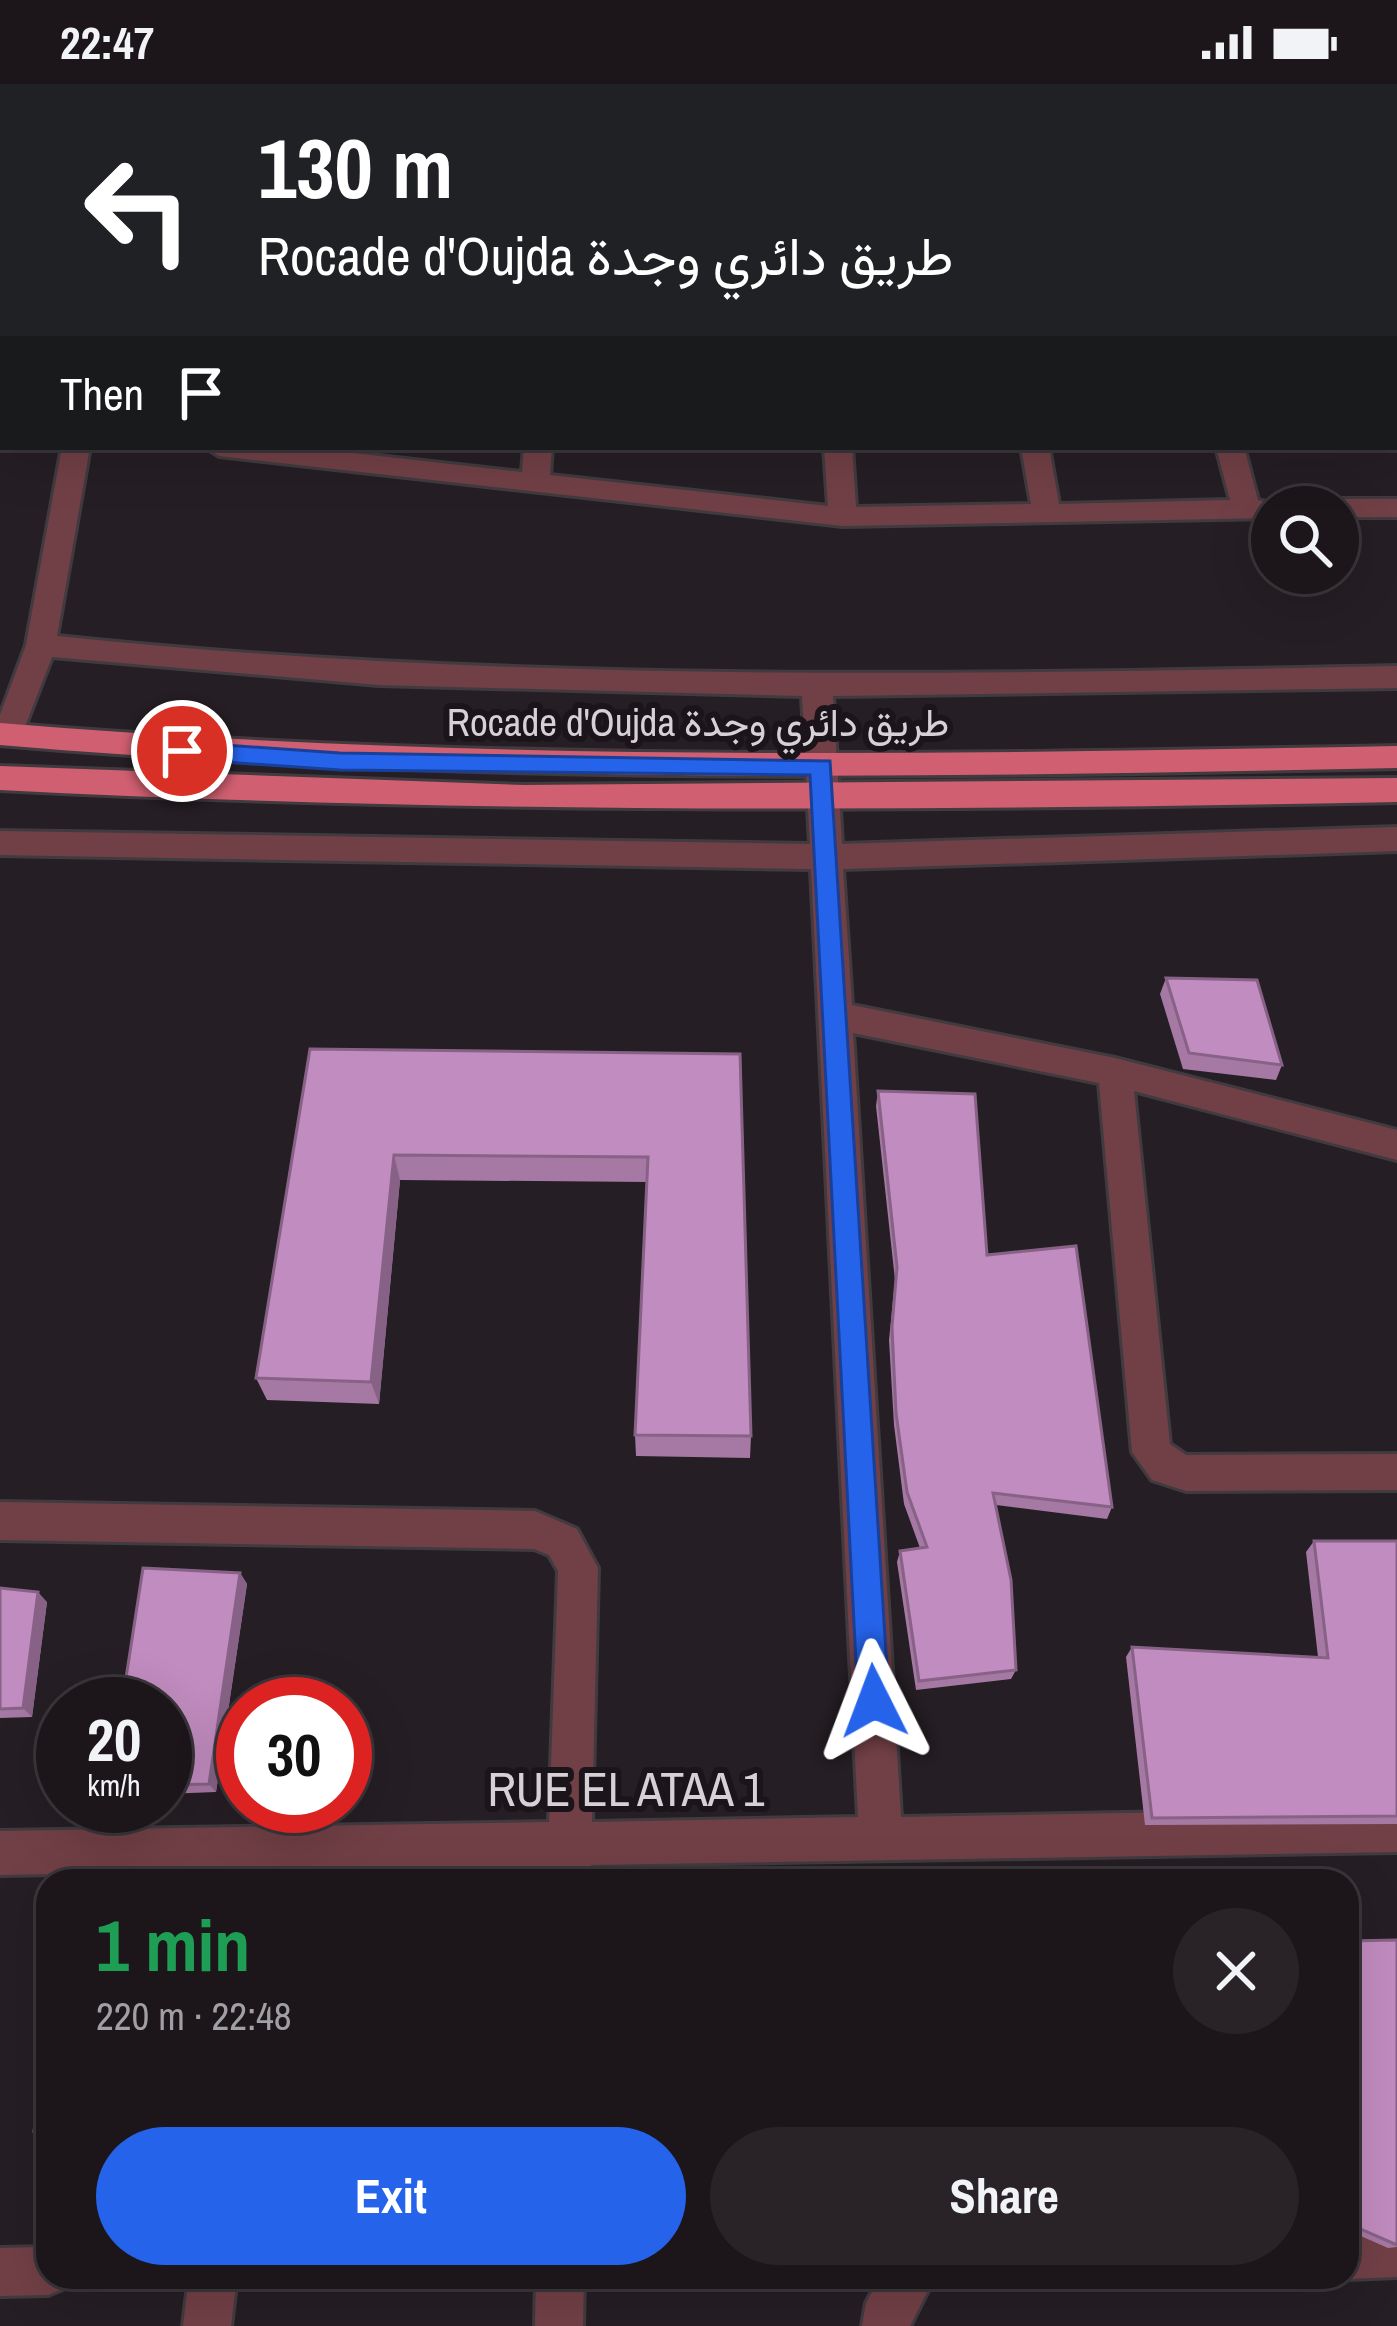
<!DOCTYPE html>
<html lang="en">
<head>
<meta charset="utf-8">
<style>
  :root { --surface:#1c161b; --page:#292328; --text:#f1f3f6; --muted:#a09fa3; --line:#3a353a; --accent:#2563eb }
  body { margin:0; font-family:"Archivo Narrow",Vazirmatn,sans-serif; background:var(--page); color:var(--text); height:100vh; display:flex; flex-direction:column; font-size:45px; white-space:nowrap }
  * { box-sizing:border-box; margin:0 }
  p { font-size:39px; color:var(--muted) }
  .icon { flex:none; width:66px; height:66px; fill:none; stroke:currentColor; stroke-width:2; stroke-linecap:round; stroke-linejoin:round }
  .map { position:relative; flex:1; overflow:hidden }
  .details { position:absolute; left:36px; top:1785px; width:1323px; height:420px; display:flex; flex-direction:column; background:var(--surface); border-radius:36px; box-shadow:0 12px 48px #0002,0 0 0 3px var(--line) }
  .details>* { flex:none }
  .hud { position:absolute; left:0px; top:0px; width:1398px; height:366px; box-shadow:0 12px 48px #0002,0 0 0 3px var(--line); background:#202124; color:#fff; overflow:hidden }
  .fabs { position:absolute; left:1251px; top:402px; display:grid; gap:24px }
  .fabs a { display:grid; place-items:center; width:108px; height:108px; border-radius:50%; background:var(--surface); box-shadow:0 12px 48px #0002,0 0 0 3px var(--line); font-size:60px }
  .speed { position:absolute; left:36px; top:1593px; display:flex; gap:24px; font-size:60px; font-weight:700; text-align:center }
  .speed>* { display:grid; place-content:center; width:156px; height:156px; border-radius:50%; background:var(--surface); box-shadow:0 12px 48px #0002,0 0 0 3px var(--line); line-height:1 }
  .speed small { font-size:30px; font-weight:400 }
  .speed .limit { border:18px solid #d22; background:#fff; color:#111 }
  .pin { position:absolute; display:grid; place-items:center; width:102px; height:102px; color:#fff; margin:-51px; border:6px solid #fff; border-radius:50%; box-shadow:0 3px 12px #0007 }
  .me { position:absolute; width:132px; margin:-66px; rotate:357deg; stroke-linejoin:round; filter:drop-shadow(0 0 9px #0008) }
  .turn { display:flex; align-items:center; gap:42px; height:252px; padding:0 60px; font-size:54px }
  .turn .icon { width:156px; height:156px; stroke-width:2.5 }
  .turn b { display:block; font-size:84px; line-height:102px }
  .then { display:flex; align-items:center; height:114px; padding:0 60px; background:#0003; gap:24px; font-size:45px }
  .round { display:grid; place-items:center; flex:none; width:126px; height:126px; border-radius:63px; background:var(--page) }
  .overview { display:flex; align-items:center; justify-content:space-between; height:204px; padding:0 60px }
  h1 { font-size:72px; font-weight:800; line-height:90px; color:#1e9e55 }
  .primary-button { display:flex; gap:24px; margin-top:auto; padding:24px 60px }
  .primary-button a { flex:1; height:138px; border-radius:72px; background:var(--accent); color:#fff; font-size:48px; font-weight:800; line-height:138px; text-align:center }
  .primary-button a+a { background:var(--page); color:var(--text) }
  .status { display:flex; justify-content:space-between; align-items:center; height:84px; padding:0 60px; background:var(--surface); direction:ltr }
  .status svg { height:33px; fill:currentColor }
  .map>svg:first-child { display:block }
</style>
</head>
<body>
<div class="status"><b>22:47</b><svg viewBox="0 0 49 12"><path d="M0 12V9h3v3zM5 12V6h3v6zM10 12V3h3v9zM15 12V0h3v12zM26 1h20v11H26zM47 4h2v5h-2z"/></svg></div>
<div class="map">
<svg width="1397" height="2242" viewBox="0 0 1397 2242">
  <rect width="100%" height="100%" fill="#251e24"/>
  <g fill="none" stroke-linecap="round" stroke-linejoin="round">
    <defs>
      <g id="minor">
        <rect x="148" y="0" width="24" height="3"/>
        <polygon points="379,0 403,0 378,3"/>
        <rect x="541" y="0" width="24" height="3"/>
        <rect x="798" y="0" width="24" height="3"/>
        <rect x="962" y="0" width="24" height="3"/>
        <polygon points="1122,0 1146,0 1147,3 1123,3"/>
        <polygon points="1287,0 1311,0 1312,3 1288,3"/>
        <rect x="1395" y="135" width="2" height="14"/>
        <rect x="1395" y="167" width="2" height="16"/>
        <rect x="1395" y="272" width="2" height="22"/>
        <path d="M 62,363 L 90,363 L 57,552 C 503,599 949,591 1397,582 L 1397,604 L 833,612 L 842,760 L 1397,743 L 1397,767 L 843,785 L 852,921 L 1115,974 L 1397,1046 L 1397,1076 L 1134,1007 L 1170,1360 L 1186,1371 L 1397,1370 L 1397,1406 L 1186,1407 L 1152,1396 L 1132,1368 L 1099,999 L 853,949 L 901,1733 L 1397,1724 L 1397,1768 L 591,1781 L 591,1797 L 547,1797 L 548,1782 L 0,1791 L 0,1747 L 549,1738 L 558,1487 L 549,1471 L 534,1465 L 0,1456 L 0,1418 L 535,1427 L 577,1445 L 598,1484 L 592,1738 L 858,1733 L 811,785 L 0,771 L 0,747 L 810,760 L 802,612 L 379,601 L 52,573 L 19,658 L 0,659 L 0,631 L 26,561 Z"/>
        <polygon points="205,363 299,363 522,388 524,363 552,363 550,391 828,422 824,363 852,363 856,423 1031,420 1021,363 1049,363 1059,420 1230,416 1216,363 1244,363 1258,416 1285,423 1272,423 1272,434 843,442 219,372"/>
        <polygon points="1338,415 1397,415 1397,433 1338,433 1338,423 1325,423"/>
        <polygon points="1397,2145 1397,2193 1347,2195 1342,2193 1347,2193 1347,2147"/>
        <polygon points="48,2163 48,2193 70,2193 65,2204 48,2211 0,2212 0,2164"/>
        <polygon points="189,2193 237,2193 231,2242 183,2242"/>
        <polygon points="536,2193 584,2193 583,2242 535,2242"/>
        <polygon points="880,2193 935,2193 910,2242 862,2242 866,2219"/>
      </g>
      <g id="trunk">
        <path d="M 0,639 C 466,678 930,671 1397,662 L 1397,684 C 930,694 466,701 0,661 Z"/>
        <path d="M 0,682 L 524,701 L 1397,694 L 1397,718 C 931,727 466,730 0,706 Z"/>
      </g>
    </defs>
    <!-- minor casing -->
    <use href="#minor" stroke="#413b40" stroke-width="6"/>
    <!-- trunk casing -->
    <use href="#trunk" stroke="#413b40" stroke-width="6"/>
    <!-- minor -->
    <use href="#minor" fill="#714046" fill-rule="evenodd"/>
    <!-- trunk -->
    <use href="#trunk" fill="#d05f71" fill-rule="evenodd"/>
  </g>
  <!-- wall -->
  <g fill="#a678a4">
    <polygon points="1166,894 1282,981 1276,996 1183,985 1160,910"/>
    <polygon points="310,965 740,970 751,1352 750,1374 636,1372 635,1351 647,1098 400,1096 379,1320 267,1316 256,1294"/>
    <polygon points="878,1007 987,1171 1112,1423 1107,1435 996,1421 1016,1586 1011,1595 916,1606 897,1478 900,1467 920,1464 904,1420 894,1341 889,1256 895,1196 876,1022"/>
    <polygon points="1314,1457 1397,1457 1397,1740 1145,1741 1126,1573 1132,1563 1318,1573 1306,1468"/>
    <polygon points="240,1489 247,1500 216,1708 165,1710 165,1620"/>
    <polygon points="0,1504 47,1518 32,1633 0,1634"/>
    <polygon points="1397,1856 1397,2163 1388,2164 1347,2146 1347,1857"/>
  </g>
  <!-- shaded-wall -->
  <g fill="#876286">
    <polygon points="394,1071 400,1096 379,1320 371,1298"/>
    <polygon points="240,1489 247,1500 216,1708 209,1700"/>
    <polygon points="38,1508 47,1518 32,1633 23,1624"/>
  </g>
  <!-- building -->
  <g fill="#c18cbf" stroke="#876286" stroke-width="3">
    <polygon points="1166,894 1257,896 1282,981 1189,969"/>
    <polygon points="310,965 740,970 751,1352 635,1351 648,1073 394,1071 371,1298 256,1294"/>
    <polygon points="878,1007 975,1010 987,1171 1076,1162 1112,1423 993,1409 1011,1496 1016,1586 919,1597 900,1467 927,1463 907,1408 896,1329 892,1243 897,1183"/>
    <polygon points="1314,1457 1397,1457 1397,1732 1152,1734 1132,1563 1328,1574"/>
    <polygon points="143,1484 240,1489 209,1700 165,1701 165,1620 122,1620"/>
    <polygon points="0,1504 38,1508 23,1624 0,1625"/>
    <polygon points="1397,1856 1397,2161 1347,2139 1347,1857"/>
    <polygon points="48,1956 48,2047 34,2047"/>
  </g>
  <!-- route -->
  <polygon fill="#2563eb" stroke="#184099" stroke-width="3" points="182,658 340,669 830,677 889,1617 885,1628 874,1633 862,1628 858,1617 810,691 340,686 182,675 170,667"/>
  <g text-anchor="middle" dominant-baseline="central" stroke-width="12" stroke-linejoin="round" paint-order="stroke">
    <!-- street labels -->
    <g font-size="39" fill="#d6d1d5" stroke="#1b151b">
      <text x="698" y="638">Rocade d'Oujda طريق دائري وجدة</text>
    </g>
    <!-- near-street labels -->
    <g font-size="48" fill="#d6d1d5" stroke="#1b151b">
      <text x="626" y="1704">RUE EL ATAA 1</text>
    </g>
  </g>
</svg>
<div class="fabs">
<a><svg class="icon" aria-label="search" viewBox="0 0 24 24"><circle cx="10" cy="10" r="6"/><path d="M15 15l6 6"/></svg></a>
</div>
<div class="speed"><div>20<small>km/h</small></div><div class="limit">30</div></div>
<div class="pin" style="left:182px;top:667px;background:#d93025"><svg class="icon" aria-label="arrive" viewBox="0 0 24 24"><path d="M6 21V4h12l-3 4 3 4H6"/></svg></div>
<svg class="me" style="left:874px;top:1617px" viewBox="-20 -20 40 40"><path d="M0-17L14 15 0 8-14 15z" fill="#2563eb" stroke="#fff" stroke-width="4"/></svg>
<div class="hud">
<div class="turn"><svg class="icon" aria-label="left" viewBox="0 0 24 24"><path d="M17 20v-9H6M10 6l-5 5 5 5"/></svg><div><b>130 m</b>Rocade d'Oujda طريق دائري وجدة</div></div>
<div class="then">Then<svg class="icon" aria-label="arrive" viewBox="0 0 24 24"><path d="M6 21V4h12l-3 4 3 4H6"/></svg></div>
</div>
<section class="details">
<div class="overview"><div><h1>1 min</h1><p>220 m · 22:48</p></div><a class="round"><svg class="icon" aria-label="close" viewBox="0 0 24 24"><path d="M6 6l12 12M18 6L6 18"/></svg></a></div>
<div class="primary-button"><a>Exit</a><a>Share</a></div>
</section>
</div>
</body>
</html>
